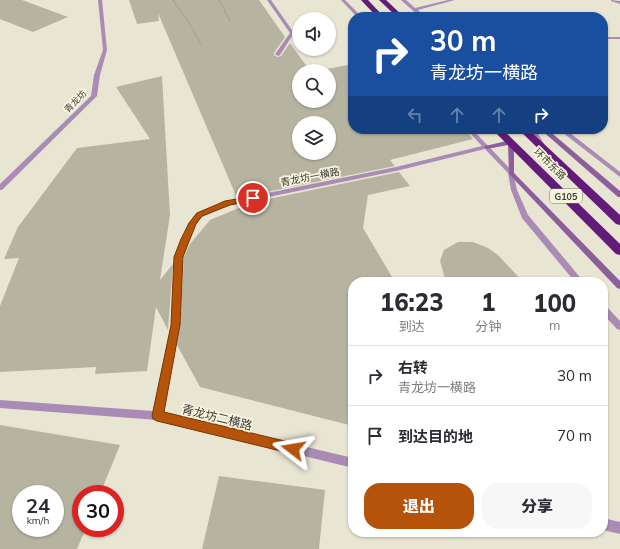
<!DOCTYPE html>
<html lang="zh">
<head>
<meta charset="utf-8">
<style>
  :root { --surface:#fff; --page:#f7f7f7; --text:#2b2b33; --muted:#7c7c81; --line:#e1e1e2; --accent:#b45309 }
  body { margin:0; font-family:Mulish,"Noto Sans SC",sans-serif; background:var(--page); color:var(--text); height:100vh; display:flex; flex-direction:column; font-size:15px; white-space:nowrap }
  * { box-sizing:border-box; margin:0 }
  p { font-size:13px; color:var(--muted) }
  .icon { flex:none; width:22px; height:22px; fill:none; stroke:currentColor; stroke-width:2; stroke-linecap:round; stroke-linejoin:round }
  .map { position:relative; flex:1; overflow:hidden }
  .drawer { position:absolute; left:348px; top:277px; width:260px; height:260px; display:flex; flex-direction:column; background:var(--surface); border-radius:16px; box-shadow:0 1px 3px #0004 }
  .drawer>* { flex:none }
  .hud { position:absolute; left:348px; top:12px; width:260px; height:122px; border-radius:16px; box-shadow:0 1px 3px #0004; background:#1a4fa0; color:#fff; overflow:hidden }
  .controls { position:absolute; left:292px; top:12px; display:grid; gap:8px }
  .controls a { display:grid; place-items:center; width:44px; height:44px; border-radius:50%; background:var(--surface); box-shadow:0 1px 3px #0004; font-size:20px }
  .speed { position:absolute; left:12px; top:485px; display:flex; gap:8px; font-size:20px; font-weight:700; text-align:center }
  .speed>* { display:grid; place-content:center; width:52px; height:52px; border-radius:50%; background:var(--surface); box-shadow:0 1px 3px #0004; line-height:1 }
  .speed small { font-size:10px; font-weight:400 }
  .speed .limit { border:6px solid #d22; background:#fff; color:#111 }
  .pin { position:absolute; display:grid; place-items:center; width:34px; height:34px; color:#fff; margin:-17px; border:2px solid #fff; border-radius:50%; box-shadow:0 1px 4px #0007 }
  .me { position:absolute; width:44px; margin:-22px; rotate:284deg; stroke-linejoin:round; filter:drop-shadow(0 0 3px #0008) }
  .turn { display:flex; align-items:center; gap:14px; height:84px; padding:0 16px; font-size:18px }
  .turn .icon { width:52px; height:52px; stroke-width:2.5 }
  .turn b { display:block; font-size:28px; line-height:34px }
  .lanes { display:flex; align-items:center; height:38px; padding:0 16px; background:#0003; justify-content:center; gap:20px; direction:ltr }
  .lanes .off { opacity:.35 }
  .eta { display:flex; justify-content:space-evenly; align-items:center; height:68px; text-align:center }
  .eta b { font-size:24px; font-weight:800; line-height:28px }
  .primary-button { display:flex; gap:8px; margin-top:auto; padding:8px 16px }
  .primary-button a { flex:1; height:46px; border-radius:16px; background:var(--accent); color:#fff; font-size:16px; font-weight:800; line-height:46px; text-align:center }
  .primary-button a+a { background:var(--page); color:var(--text) }
  ul { padding:0; list-style:none }
  li { display:flex; align-items:center; gap:12px; height:60px; padding:0 16px; border-top:1px solid var(--line) }
  li div { flex:1 }
  li b { display:block; font-size:15px }
  li em { font-style:normal }
  .map>svg:first-child { display:block }
</style>
</head>
<body>
<div class="map">
<svg width="620" height="549" viewBox="0 0 620 549">
  <rect width="100%" height="100%" fill="#e8e6d2"/>
  <!-- building -->
  <g fill="#b6b4a0" fill-rule="evenodd">
    <polygon points="0,0 22,0 68,17 33,32 0,19"/>
    <path d="M 129,0 L 259,0 L 285,37 L 274,53 L 274,55 L 277,57 L 281,56 L 290,43 L 310,71 L 299,71 L 299,101 L 329,101 L 329,71 L 316,71 L 353,64 L 353,129 L 465,129 L 473,139 L 390,160 L 395,166 L 237,198 L 158,13 L 159,21 L 137,24 ZM 299,123 L 329,123 L 329,153 L 299,153 Z"/>
    <polygon points="162,76 170,215 160,280 173,264 168,330 156,307 147,371 95,374 96,367 0,372 0,306 19,258 4,259 18,227 77,148 150,139 116,87"/>
    <polygon points="399,172 410,186 368,195 363,228 395,282 353,282 353,426 200,387 177,345 180,325 184,257 190,244 210,220 241,207 240,205"/>
    <polygon points="458,242 473,242 488,248 498,255 523,282 446,282 440,261 444,250"/>
    <path d="M 0,425 L 120,445 L 100,494 L 81,494 L 81,528 L 86,528 L 77,549 L 0,549 ZM 21,494 L 55,494 L 55,528 L 21,528 Z"/>
    <polygon points="219,476 325,490 319,549 202,549"/>
  </g>
  <g fill="none" stroke-linecap="round" stroke-linejoin="round">
    <!-- path -->
    <g stroke="#a3a293" stroke-width="1.5" stroke-dasharray="2.5 1" stroke-linecap="butt">
      <polyline points="173,0 190,24 201,45"/>
      <polyline points="219,0 230,21"/>
    </g>
    <!-- street -->
    <g fill="#aa8bb5" fill-rule="evenodd">
      <polygon points="98,0 102,0 107,50 100,75 97,96 2,190 0,190 0,184 91,96 94,75 103,50"/>
      <polygon points="267,0 271,0 294,33 280,55 278,56 275,54 290,33"/>
      <polygon points="341,0 345,0 362,17 357,17"/>
      <polygon points="401,0 406,0 415,8 448,0 455,0 418,10 425,17 420,17"/>
      <polygon points="611,0 620,1 620,4 611,1"/>
      <rect x="603" y="37" width="17" height="2"/>
      <polygon points="466,129 472,129 513,172 517,190 528,215 584,282 575,282 522,218 511,190 508,173 485,149 396,171 230,205 202,217 196,224 183,257 179,325 163,413 353,458 353,468 157,420 0,408 0,400 153,411 171,325 175,257 189,223 196,213 228,201 396,167 482,146"/>
      <polygon points="529,129 535,129 546,147 545,148 541,148"/>
      <polygon points="558,129 565,129 620,172 620,177"/>
      <polygon points="603,305 606,306 620,321 620,330 617,329 603,314"/>
      <polygon points="603,518 620,522 620,534 603,530"/>
    </g>
    <!-- secondary -->
    <g fill="#8c5e9c" fill-rule="evenodd">
      <polygon points="540,129 547,129 620,191 620,197 618,197"/>
      <polygon points="511,140 514,142 514,173 620,281 620,289 617,288 509,174 508,145 487,149 484,147 485,146"/>
    </g>
    <!-- highway -->
    <g fill="#621b78" fill-rule="evenodd">
      <polygon points="361,0 368,0 384,17 377,17"/>
      <polygon points="379,0 386,0 404,17 397,17"/>
      <polygon points="492,129 502,129 620,244 620,255 616,254"/>
      <polygon points="518,129 528,129 620,215 620,225 616,224"/>
    </g>
  </g>
  <!-- route -->
  <polygon fill="#b45309" stroke="#753606" points="253,196 257,198 256,200 230,205 202,216 196,224 190,239 183,257 180,325 164,412 293,443 297,445 299,449 297,453 293,454 157,421 153,419 152,416 171,325 174,257 181,239 189,223 197,213 225,201"/>
  <g text-anchor="middle" dominant-baseline="central" stroke-width="3.5" stroke-linejoin="round" paint-order="stroke">
    <!-- far-street labels -->
    <g font-size="9" fill="#3c3c34" stroke="#f6f4df">
      <text transform="translate(75 101) rotate(-46)">青龙坊</text>
    </g>
    <!-- shield labels -->
    <rect fill="#f6f4df" stroke="#747367" stroke-width="1" x="550" y="189" width="32" height="14" rx="3"/>
    <g font-size="9" font-weight="bold" fill="#3c3c34">
      <text x="566" y="196">G105</text>
    </g>
    <!-- street labels -->
    <g font-size="10" fill="#3c3c34" stroke="#f6f4df">
      <text transform="translate(550 164) rotate(44)">环市东路</text>
      <text transform="translate(310 177) rotate(-11)">青龙坊一横路</text>
    </g>
    <!-- near-street labels -->
    <g font-size="12" fill="#3c3c34" stroke="#f6f4df">
      <text transform="translate(217 417) rotate(14)">青龙坊二横路</text>
    </g>
  </g>
</svg>
<div class="controls">
<a><svg class="icon" aria-label="sound" viewBox="0 0 24 24"><path d="M4 9h4l5-4v14l-5-4H4zM17 9q2 3 0 6"/></svg></a>
<a><svg class="icon" aria-label="search" viewBox="0 0 24 24"><circle cx="10" cy="10" r="6"/><path d="M15 15l6 6"/></svg></a>
<a><svg class="icon" aria-label="layers" viewBox="0 0 24 24"><path d="M12 4l9 5-9 5-9-5zM3 14l9 5 9-5"/></svg></a>
</div>
<div class="speed"><div>24<small>km/h</small></div><div class="limit">30</div></div>
<div class="pin" style="left:253px;top:198px;background:#d93025"><svg class="icon" aria-label="arrive" viewBox="0 0 24 24"><path d="M6 21V4h12l-3 4 3 4H6"/></svg></div>
<svg class="me" style="left:293px;top:449px" viewBox="-20 -20 40 40"><path d="M0-17L14 15 0 8-14 15z" fill="#b45309" stroke="#fff" stroke-width="4"/></svg>
<div class="hud">
<div class="turn"><svg class="icon" aria-label="right" viewBox="0 0 24 24"><path d="M7 20v-9h11M14 6l5 5-5 5"/></svg><div><b>30 m</b>青龙坊一横路</div></div>
<div class="lanes"><svg class="icon off" aria-label="left" viewBox="0 0 24 24"><path d="M17 20v-9H6M10 6l-5 5 5 5"/></svg><svg class="icon off" aria-label="ahead" viewBox="0 0 24 24"><path d="M12 20V5M6 11l6-6 6 6"/></svg><svg class="icon off" aria-label="ahead" viewBox="0 0 24 24"><path d="M12 20V5M6 11l6-6 6 6"/></svg><svg class="icon" aria-label="right" viewBox="0 0 24 24"><path d="M7 20v-9h11M14 6l5 5-5 5"/></svg></div>
</div>
<section class="drawer">
<div class="eta">
<div><b>16:23</b><p>到达</p></div>
<div><b>1</b><p>分钟</p></div>
<div><b>100</b><p>m</p></div>
</div>
<ul>
<li><svg class="icon" aria-label="right" viewBox="0 0 24 24"><path d="M7 20v-9h11M14 6l5 5-5 5"/></svg><div><b>右转</b><p>青龙坊一横路</p></div><em>30 m</em></li>
<li><svg class="icon" aria-label="arrive" viewBox="0 0 24 24"><path d="M6 21V4h12l-3 4 3 4H6"/></svg><div><b>到达目的地</b></div><em>70 m</em></li>
</ul>
<div class="primary-button"><a>退出</a><a>分享</a></div>
</section>
</div>
</body>
</html>
